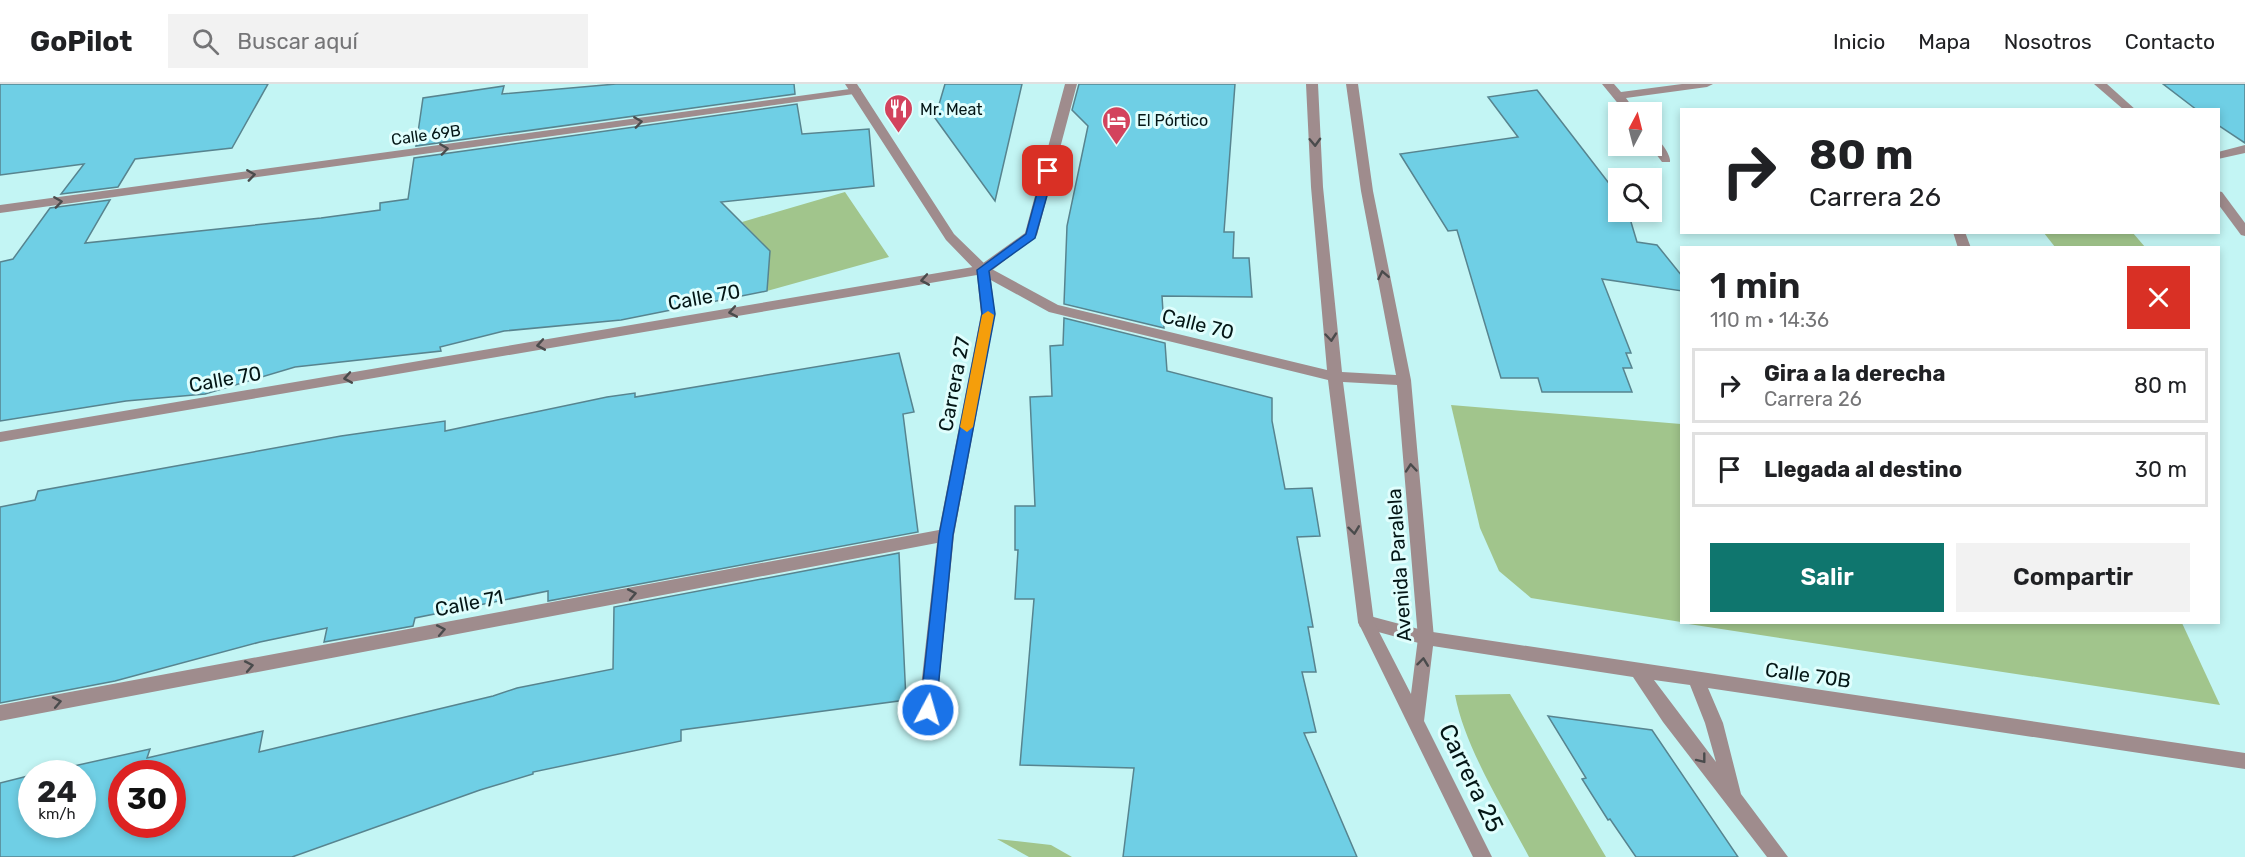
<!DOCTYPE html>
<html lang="es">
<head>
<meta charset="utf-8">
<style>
  :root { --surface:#fff; --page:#f2f2f2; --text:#202124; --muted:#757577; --line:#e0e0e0; --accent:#0f766e }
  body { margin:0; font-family:Rubik,sans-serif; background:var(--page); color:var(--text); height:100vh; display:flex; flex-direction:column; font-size:22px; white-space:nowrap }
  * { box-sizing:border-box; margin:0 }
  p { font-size:20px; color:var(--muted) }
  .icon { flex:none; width:33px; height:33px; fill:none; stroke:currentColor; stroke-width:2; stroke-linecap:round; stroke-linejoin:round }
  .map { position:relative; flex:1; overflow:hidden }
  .details { position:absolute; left:1680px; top:162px; width:540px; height:378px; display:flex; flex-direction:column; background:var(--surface); border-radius:0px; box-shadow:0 3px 9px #0003 }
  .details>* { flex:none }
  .guide { position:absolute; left:1680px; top:24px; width:540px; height:126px; border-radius:0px; box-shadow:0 3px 9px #0003; background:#fff; color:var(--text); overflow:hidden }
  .needle { width:39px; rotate:7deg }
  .fabs { position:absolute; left:1608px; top:18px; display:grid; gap:12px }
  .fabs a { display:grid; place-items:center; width:54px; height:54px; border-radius:0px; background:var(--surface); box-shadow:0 3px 9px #0003; font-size:30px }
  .speed { position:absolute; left:18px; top:676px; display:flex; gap:12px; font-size:30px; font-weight:700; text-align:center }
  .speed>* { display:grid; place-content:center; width:78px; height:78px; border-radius:50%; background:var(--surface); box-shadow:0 3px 9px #0003; line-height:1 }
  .speed small { font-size:15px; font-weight:400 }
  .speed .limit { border:9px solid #d22; background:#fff; color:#111 }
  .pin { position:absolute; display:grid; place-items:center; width:51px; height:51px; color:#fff; margin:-26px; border-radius:12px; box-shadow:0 3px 9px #0006 }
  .me { position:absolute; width:66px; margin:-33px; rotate:6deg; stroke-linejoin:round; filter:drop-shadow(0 0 4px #0008) }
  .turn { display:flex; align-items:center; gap:21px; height:126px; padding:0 30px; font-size:27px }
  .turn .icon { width:78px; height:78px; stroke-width:2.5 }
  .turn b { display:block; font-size:42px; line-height:51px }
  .round { display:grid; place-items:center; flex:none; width:63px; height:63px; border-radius:0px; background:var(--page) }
  .overview { display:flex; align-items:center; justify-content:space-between; height:102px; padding:0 30px }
  h1 { font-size:36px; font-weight:600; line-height:45px }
  .action { display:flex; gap:12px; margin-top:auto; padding:12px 30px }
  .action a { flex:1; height:69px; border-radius:0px; background:var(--accent); color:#fff; font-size:24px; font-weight:600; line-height:69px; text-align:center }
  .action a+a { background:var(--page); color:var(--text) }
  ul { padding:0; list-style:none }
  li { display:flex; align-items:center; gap:18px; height:75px; margin:0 12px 9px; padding:0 18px; border:3px solid var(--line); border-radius:0px }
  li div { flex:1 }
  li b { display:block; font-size:22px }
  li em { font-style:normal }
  header { display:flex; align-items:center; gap:36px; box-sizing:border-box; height:84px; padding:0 30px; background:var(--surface); border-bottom:2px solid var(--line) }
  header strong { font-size:28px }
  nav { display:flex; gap:33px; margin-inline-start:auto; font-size:21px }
  .search { width:420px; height:54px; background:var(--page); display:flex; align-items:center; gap:15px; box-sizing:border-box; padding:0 21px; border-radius:0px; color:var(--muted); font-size:22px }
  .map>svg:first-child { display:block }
</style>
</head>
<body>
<header>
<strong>GoPilot</strong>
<div class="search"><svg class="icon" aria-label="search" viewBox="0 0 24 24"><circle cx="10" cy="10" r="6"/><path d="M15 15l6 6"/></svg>Buscar aquí</div>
<nav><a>Inicio</a><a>Mapa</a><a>Nosotros</a><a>Contacto</a></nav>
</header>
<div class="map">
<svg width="2245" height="773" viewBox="0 0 2245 773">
  <rect width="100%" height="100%" fill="#c3f5f4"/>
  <!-- green -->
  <g fill="#a1c58c">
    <polygon points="845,108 889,173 767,207 770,167 742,138"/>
    <polygon points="2044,149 2133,149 2145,163 2055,163"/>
    <polygon points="1451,321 1681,340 1681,538 1531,514 1499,487 1480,444"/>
    <polygon points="1682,539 2182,539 2220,621"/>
    <path d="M 1510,610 L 1606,773 L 1529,773 C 1504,725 1465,664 1455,611 Z"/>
    <polygon points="997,755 1051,761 1072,773 1029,773"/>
  </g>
  <!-- building -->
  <g fill="#6fcfe5" stroke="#57848f" stroke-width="1.5" fill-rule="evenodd">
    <polygon points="0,0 268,0 232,64 135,75 118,103 61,110 84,80 0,91"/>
    <polygon points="616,0 794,0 795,10 416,62 423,14 504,2 502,10"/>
    <polygon points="945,0 1022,0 995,117 935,34"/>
    <polygon points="1079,0 1235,0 1224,148 1234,148 1233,174 1249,174 1252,213 1162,212 1164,244 1064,220 1067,142 1088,42 1072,26"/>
    <polygon points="2163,0 2245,0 2245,59 2218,41 2218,26 2197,26"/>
    <polygon points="1537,6 1618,111 1618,128 1628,128 1637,158 1657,161 1682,192 1682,207 1602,195 1631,269 1626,269 1632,284 1623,284 1632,308 1542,308 1538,294 1501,294 1457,146 1448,147 1400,70 1518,53 1488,13"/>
    <polygon points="797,20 802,50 869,45 874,102 721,118 770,167 767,207 621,236 504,247 440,263 441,267 295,283 205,310 126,317 0,337 0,178 13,175 50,124 110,116 85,159 321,134 380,126 380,119 408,115 414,74"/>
    <polygon points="1064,234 1165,259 1167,287 1272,314 1272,337 1285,405 1312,404 1320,452 1297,453 1313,543 1308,543 1316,588 1302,588 1316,648 1304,649 1357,773 1123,773 1134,684 1020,681 1034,515 1015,515 1018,466 1015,466 1015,422 1035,422 1030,313 1052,312 1050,262 1063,261"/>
    <polygon points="899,269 914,328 903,330 918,448 548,517 548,507 415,534 413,542 324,558 327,544 260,558 115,597 0,619 0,423 35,416 38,407 341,352 445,337 445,347 607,313 635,309 635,313"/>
    <path d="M 899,469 L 906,616 L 681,646 L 681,657 L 533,688 L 533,690 L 480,706 L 292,773 L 0,773 L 0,699 L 32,691 L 32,741 L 82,741 L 82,690 L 38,690 L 150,665 L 147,674 L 263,647 L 259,668 L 493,612 L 517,604 L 613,585 L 614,523 ZM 122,690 L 172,690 L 172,741 L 122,741 Z"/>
    <polygon points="1548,632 1652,646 1738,773 1636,773 1610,735 1608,736 1582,695 1586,694"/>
  </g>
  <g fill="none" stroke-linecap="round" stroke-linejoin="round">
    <!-- service -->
    <polygon fill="#9f8c8d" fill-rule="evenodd" points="1953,148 1965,148 1971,164 1958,164"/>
    <!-- minor -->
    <g fill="#9f8c8d" fill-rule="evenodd">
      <polygon points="1065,0 1077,0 1037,151 990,188 995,230 954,451 934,648 931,654 925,656 919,654 916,648 937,459 0,637 0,621 939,446 981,230 977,191 0,358 0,348 979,182 1025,149"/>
      <polygon points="1602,0 1614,0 1621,8 1682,0 1713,0 1707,3 1626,14 1636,28 1625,28"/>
      <polygon points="2094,0 2107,0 2136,26 2124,26"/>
      <polygon points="857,4 861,5 861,9 0,129 0,121"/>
      <path d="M 1652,52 C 1660,55 1671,71 1670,78 L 1662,78 L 1650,62 Z"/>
      <polygon points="2245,61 2245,69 2218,75 2218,68"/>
      <polygon points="2218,107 2222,108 2245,139 2245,152 2241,151 2218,120"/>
      <path d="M 1366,531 L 1426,547 L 2245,669 L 2245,685 L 1708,604 L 1723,639 L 1741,710 L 1788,773 L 1767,773 L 1663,638 L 1633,593 L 1426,561 L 1360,543 L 1358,538 L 1360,533 ZM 1654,596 L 1690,601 L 1705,639 L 1716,678 Z"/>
    </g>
    <!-- tertiary -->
    <path fill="#9f8c8d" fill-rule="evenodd" d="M 845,0 L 857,0 L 954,150 L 988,183 L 1058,221 L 1327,286 L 1311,103 L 1306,0 L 1318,0 L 1323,103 L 1342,288 L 1396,291 L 1361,107 L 1346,0 L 1358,0 L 1373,107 L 1411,296 L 1434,554 L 1424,637 L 1492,773 L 1473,773 L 1358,538 L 1328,296 L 1049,228 L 978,189 L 946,156 ZM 1343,298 L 1397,301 L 1418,554 L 1411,610 L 1374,538 Z"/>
  </g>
  <!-- one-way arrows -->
  <defs><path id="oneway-chevron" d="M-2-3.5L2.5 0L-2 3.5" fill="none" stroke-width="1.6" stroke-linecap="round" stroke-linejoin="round" transform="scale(1.5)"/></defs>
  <g stroke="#4a4b4c">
    <use href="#oneway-chevron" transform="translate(638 38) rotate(-8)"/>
    <use href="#oneway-chevron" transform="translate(1315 58) rotate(88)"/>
    <use href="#oneway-chevron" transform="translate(444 65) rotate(-8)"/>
    <use href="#oneway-chevron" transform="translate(251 91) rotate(-8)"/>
    <use href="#oneway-chevron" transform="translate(58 118) rotate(-8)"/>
    <use href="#oneway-chevron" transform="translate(1383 191) rotate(-101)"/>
    <use href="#oneway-chevron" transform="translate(925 196) rotate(170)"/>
    <use href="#oneway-chevron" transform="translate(733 228) rotate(170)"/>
    <use href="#oneway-chevron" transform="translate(1331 253) rotate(85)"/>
    <use href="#oneway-chevron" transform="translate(541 261) rotate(170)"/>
    <use href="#oneway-chevron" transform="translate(348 294) rotate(170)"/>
    <use href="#oneway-chevron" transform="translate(1411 384) rotate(-95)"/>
    <use href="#oneway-chevron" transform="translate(1354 446) rotate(83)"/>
    <use href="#oneway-chevron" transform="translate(632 510) rotate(-11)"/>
    <use href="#oneway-chevron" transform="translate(441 546) rotate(-11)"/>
    <use href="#oneway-chevron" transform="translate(1423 578) rotate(-83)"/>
    <use href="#oneway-chevron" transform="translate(249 582) rotate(-11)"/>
    <use href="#oneway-chevron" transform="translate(57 618) rotate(-11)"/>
    <use href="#oneway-chevron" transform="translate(1702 675) rotate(52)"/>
  </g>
  <!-- route -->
  <polygon fill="#1a73e8" stroke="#114b97" stroke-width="1.5" points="1048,83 1054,87 1035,154 989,187 995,230 953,451 936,626 933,631 928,633 922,631 920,626 939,451 982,230 977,186 1026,150 1043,87"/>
  <!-- slow -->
  <polygon fill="#f59e0b" points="988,227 994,231 973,343 967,348 960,343 982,231"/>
  <!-- icons -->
  <defs>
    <symbol id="restaurant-pin" viewBox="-11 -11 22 30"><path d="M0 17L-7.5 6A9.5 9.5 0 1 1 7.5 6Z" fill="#d3435d" stroke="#e0fefd"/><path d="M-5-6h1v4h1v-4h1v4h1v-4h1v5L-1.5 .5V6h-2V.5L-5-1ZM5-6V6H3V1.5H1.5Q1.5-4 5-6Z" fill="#fff"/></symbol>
    <symbol id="hotel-pin" viewBox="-11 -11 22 30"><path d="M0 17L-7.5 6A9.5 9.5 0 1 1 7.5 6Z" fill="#d3435d" stroke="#e0fefd"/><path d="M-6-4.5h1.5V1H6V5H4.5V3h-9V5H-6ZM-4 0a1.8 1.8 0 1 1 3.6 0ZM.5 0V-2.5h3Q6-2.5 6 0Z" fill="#fff"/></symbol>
  </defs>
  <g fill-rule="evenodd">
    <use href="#restaurant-pin" x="882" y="8" width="33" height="45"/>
    <use href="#hotel-pin" x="1100" y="20" width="33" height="45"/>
  </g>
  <g text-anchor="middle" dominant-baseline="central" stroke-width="6" stroke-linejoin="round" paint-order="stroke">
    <!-- far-poi labels -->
    <g font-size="16" fill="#041616" stroke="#e0fefd" text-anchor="start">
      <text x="920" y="25">Mr. Meat</text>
      <text x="1137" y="36">El Pórtico</text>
    </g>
    <!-- far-street labels -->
    <g font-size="16" fill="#041616" stroke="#e0fefd">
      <text transform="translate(426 51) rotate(-8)">Calle 69B</text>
    </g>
    <!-- street labels -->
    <g font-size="20" fill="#041616" stroke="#e0fefd">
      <text transform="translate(704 213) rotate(-10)">Calle 70</text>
      <text transform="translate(1198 240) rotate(14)">Calle 70</text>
      <text transform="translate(225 295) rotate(-10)">Calle 70</text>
      <text transform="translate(954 300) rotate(-79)">Carrera 27</text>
      <text transform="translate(1399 481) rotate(-94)">Avenida Paralela</text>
      <text transform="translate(469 519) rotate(-11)">Calle 71</text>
      <text transform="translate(1808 591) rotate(8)">Calle 70B</text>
    </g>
    <!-- near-street labels -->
    <g font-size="24" fill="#041616" stroke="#e0fefd">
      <text transform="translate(1471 694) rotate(64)">Carrera 25</text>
    </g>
  </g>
</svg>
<div class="fabs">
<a><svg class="needle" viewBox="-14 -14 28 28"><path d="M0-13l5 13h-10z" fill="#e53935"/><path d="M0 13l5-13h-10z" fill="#757577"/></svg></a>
<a><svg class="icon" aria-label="search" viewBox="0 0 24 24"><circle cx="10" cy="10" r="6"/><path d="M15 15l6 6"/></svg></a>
</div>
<div class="speed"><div>24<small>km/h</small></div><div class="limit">30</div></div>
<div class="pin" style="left:1048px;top:87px;background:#d93025"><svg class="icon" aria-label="arrive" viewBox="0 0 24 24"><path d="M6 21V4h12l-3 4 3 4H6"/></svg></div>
<svg class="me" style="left:928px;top:626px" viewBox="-20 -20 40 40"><circle r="17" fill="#1a73e8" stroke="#fff" stroke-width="3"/><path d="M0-11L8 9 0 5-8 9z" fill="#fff"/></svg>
<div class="guide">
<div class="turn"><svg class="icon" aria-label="right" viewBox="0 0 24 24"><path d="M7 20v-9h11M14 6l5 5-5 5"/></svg><div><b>80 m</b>Carrera 26</div></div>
</div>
<section class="details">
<div class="overview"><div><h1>1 min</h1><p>110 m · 14:36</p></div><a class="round" style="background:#d93025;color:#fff"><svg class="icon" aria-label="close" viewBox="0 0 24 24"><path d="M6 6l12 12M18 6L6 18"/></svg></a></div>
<ul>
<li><svg class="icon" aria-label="right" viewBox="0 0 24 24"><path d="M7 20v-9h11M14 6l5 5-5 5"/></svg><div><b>Gira a la derecha</b><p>Carrera 26</p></div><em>80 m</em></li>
<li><svg class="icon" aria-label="arrive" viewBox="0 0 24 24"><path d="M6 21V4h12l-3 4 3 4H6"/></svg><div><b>Llegada al destino</b></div><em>30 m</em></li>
</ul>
<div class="action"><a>Salir</a><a>Compartir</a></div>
</section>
</div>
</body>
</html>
